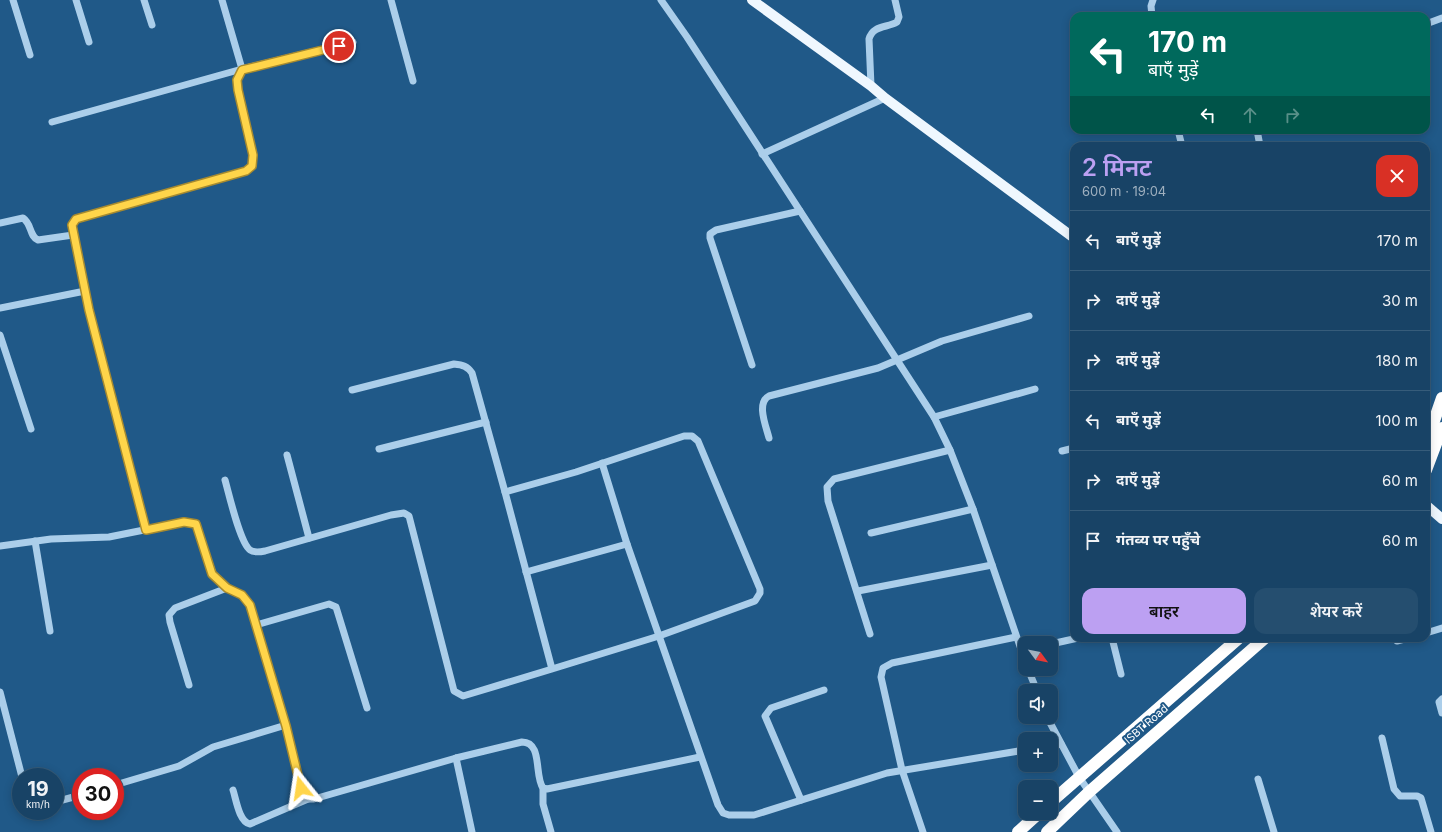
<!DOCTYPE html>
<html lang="hi">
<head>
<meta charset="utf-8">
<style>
  :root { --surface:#184366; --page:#254e6f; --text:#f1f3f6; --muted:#9fb0bf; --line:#365c7a; --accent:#bca0f2 }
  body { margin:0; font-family:Inter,"Noto Sans Devanagari",sans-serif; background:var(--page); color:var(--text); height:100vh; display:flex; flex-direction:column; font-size:15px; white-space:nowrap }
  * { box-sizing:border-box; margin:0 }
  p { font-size:13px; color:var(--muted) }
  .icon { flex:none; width:22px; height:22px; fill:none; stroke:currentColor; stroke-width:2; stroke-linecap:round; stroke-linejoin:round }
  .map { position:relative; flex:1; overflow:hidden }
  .drawer { position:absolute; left:1070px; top:142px; width:360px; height:500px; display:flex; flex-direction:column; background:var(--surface); border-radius:12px; box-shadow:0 2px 10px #0003,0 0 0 1px var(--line) }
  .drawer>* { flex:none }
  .banner { position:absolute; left:1070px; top:12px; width:360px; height:122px; border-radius:12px; box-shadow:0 2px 10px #0003,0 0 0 1px var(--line); background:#00695c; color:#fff; overflow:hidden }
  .needle { width:26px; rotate:122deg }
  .buttons { position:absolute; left:1018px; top:636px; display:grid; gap:8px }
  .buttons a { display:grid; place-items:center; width:40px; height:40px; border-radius:8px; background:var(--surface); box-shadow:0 2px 10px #0003,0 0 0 1px var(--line); font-size:20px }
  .speed { position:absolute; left:12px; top:768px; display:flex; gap:8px; font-size:20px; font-weight:700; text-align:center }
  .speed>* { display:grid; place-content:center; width:52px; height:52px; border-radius:50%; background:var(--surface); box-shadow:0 2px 10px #0003,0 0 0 1px var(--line); line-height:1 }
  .speed small { font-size:10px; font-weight:400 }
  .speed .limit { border:6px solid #d22; background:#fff; color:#111 }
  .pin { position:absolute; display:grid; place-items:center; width:34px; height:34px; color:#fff; margin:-17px; border:2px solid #fff; border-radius:50%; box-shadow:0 1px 4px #0007 }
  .me { position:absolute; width:44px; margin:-22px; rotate:345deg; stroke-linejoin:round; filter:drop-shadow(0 0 3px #0008) }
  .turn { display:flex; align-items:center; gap:14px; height:84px; padding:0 12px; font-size:18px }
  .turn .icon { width:52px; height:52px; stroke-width:2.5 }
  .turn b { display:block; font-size:28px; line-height:34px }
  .lanes { display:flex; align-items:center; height:38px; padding:0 12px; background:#0003; justify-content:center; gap:20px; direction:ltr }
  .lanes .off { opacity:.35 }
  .round { display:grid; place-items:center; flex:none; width:42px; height:42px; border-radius:12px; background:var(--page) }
  .head { display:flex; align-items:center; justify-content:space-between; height:68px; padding:0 12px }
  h1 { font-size:24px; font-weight:600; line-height:30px; color:var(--accent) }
  .action { display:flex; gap:8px; margin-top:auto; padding:8px 12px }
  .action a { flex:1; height:46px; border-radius:12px; background:var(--accent); color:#111; font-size:16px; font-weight:600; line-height:46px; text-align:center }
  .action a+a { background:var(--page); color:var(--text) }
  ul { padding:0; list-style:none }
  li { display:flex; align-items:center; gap:12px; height:60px; padding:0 12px; border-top:1px solid var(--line) }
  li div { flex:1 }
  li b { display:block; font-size:15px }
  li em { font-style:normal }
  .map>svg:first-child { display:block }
</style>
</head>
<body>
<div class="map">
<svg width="1442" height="832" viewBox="0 0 1442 832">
  <rect width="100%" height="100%" fill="#205988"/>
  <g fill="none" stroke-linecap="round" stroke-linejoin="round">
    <!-- minor -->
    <g stroke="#abceea" stroke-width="7">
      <polyline points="13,0 30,55"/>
      <polyline points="76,0 89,42"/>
      <polyline points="144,0 152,25"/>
      <polyline points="391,0 413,81"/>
      <polyline points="661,0 687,37 934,417 950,450 973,509 1025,661"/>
      <polyline points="1152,16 1151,6 1153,0"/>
      <polyline points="1426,24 1442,18"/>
      <path d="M 871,86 L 869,39 C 873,25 887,28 897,22 L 899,17 L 895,0"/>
      <polyline points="52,122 242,69 353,42"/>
      <polyline points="1178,130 1182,146"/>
      <polyline points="1257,130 1260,146"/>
      <polyline points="762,154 885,98"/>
      <path d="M 0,223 L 23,218 C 32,224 29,236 38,240 L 73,235"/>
      <polyline points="0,308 85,291"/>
      <polyline points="0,335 31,429"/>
      <polyline points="752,365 710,238 710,234 716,230 800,211"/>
      <path d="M 352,390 L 454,364 C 463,365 467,366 472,373 L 505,492"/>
      <polyline points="934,417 1035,389"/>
      <path d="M 769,438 C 766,426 756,403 769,396 L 878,368 L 942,341 L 1029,316"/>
      <polyline points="379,449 486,422"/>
      <polyline points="1062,451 1074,448"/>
      <polyline points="287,455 309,538"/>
      <path d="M 225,480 C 229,494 240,543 250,550 C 254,553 260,552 265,551 L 391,515 L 404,513 L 409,516 L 453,687 L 454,691 L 463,696 L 552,669 L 505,492 L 576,472 L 684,436 L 692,436 L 698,441 L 760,589 L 760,593 L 755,601 L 659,636 L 552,669"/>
      <polyline points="146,530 89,310 72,225 77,219 246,171 252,166 253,155 238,90 237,80 242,69 222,0"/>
      <polyline points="871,533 973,509"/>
      <polyline points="35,541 50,631"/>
      <polyline points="627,544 718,805 723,813 729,815 754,815 887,773 1025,750"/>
      <path d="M 0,546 L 51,539 L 109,537 L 184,522 L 196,524 L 213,574 L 227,588 L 242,595 L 250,605 L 286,725 L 301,788 L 308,799 L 314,799 L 456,758 L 522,742 C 543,742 534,776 543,788 L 547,789 L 700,757"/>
      <polyline points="526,572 627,544 602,463"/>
      <polyline points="858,591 992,565"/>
      <polyline points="256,625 329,604 336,607 367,708"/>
      <polyline points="1426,633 1442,628"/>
      <polyline points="870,634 828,501 827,487 834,479 950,450"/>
      <polyline points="1112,638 1121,674"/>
      <polyline points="1397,641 1408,638"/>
      <polyline points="1051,644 1078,638"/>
      <polyline points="1028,669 1037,691"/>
      <polyline points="189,685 170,622 169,615 175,608 227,588"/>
      <polyline points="0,692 22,777"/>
      <polyline points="1442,699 1439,702 1442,713"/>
      <polyline points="1047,717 1079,777 1117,832"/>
      <polyline points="1382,738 1394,789 1400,796 1417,796 1421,798 1431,832"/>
      <polyline points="1051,746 1061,744"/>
      <polyline points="456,758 472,832"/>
      <polyline points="1258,779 1274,832"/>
      <polyline points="115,785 179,766 213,747 286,725"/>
      <polyline points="543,788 543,804 551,832"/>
      <path d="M 233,790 C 236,799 239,822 250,824 L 308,799"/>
      <polyline points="801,800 765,716 771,708 824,690"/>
      <polyline points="55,802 81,795"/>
      <polyline points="923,832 902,770 881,677 883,668 892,663 1016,637"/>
    </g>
    <!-- major -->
    <g stroke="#eff7fe" stroke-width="10">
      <polyline points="752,0 871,86 885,98 1074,238"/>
      <polyline points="1426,505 1442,519"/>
    </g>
    <!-- highway -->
    <g stroke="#fff" stroke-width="12">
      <polyline points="1426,444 1442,398"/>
      <polyline points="1426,470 1442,428"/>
      <polyline points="1051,802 1239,638"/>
      <polyline points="1018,832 1039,813"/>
      <polyline points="1047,832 1089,792 1265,638"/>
    </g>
  </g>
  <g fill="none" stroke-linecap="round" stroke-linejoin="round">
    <defs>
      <polyline id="route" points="301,788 286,726 250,605 242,595 227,588 212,574 196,524 184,522 146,530 89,310 72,225 76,219 246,171 252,166 253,155 238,90 237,80 242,70 339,46"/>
    </defs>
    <!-- route casing -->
    <use href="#route" stroke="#a68a30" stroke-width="10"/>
    <!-- route -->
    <use href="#route" stroke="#ffd54a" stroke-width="7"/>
  </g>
  <g text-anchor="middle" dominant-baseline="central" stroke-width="4" stroke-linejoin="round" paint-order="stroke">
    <!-- street labels -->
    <g font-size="11" fill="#fff" stroke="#205988">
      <text transform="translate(1146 724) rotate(-41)">ISBT Road</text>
    </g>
  </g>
</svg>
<div class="buttons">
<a><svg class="needle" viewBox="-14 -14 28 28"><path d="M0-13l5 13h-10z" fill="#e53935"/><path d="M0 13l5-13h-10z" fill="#9fb0bf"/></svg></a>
<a><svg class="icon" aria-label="sound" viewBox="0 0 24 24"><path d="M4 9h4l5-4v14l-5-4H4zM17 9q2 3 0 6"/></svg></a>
<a>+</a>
<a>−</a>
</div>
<div class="speed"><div>19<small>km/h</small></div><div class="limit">30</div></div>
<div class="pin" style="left:339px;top:46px;background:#d93025"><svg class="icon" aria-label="arrive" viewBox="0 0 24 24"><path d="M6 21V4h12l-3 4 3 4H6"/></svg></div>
<svg class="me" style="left:301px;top:788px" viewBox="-20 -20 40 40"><path d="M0-17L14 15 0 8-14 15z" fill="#ffd54a" stroke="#fff" stroke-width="4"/></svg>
<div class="banner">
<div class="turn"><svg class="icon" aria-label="left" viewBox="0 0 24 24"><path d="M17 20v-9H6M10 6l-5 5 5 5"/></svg><div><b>170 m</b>बाएँ मुड़ें</div></div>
<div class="lanes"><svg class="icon" aria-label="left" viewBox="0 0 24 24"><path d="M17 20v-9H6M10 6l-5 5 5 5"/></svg><svg class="icon off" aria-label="ahead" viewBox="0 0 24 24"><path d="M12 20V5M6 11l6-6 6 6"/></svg><svg class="icon off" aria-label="right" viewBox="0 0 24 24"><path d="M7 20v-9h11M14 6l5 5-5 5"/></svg></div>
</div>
<section class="drawer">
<div class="head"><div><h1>2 मिनट</h1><p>600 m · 19:04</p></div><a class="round" style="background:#d93025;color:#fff"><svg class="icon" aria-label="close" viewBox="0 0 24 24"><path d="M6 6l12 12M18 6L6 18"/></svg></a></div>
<ul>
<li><svg class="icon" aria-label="left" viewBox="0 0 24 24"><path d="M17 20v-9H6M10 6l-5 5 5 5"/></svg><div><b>बाएँ मुड़ें</b></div><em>170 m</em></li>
<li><svg class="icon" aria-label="right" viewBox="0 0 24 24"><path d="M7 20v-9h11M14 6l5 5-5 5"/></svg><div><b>दाएँ मुड़ें</b></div><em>30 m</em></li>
<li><svg class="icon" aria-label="right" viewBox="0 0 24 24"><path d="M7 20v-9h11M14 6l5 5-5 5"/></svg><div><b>दाएँ मुड़ें</b></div><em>180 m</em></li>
<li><svg class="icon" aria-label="left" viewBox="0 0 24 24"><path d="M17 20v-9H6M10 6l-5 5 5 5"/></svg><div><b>बाएँ मुड़ें</b></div><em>100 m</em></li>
<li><svg class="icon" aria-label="right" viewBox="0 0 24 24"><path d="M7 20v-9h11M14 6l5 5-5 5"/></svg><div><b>दाएँ मुड़ें</b></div><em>60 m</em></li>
<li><svg class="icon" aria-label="arrive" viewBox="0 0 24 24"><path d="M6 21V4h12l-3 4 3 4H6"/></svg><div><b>गंतव्य पर पहुँचे</b></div><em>60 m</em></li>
</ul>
<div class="action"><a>बाहर</a><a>शेयर करें</a></div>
</section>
</div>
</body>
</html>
